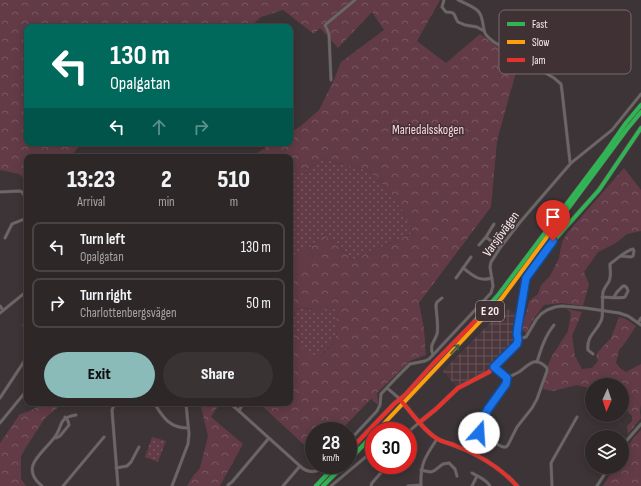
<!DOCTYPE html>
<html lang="en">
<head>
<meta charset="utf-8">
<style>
  :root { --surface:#2d2728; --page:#393334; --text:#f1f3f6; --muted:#a7a5a8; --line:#484445; --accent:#8bbbb9 }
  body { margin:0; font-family:"Sofia Sans Condensed",sans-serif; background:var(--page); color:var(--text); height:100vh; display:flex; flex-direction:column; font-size:15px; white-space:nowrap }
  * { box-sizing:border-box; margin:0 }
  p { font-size:13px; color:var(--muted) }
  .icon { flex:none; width:22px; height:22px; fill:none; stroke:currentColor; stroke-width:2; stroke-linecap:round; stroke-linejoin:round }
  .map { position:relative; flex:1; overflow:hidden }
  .side { position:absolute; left:24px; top:154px; width:269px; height:252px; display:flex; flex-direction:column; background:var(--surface); border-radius:8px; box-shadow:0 2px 10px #0003,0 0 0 1px var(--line) }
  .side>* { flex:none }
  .hud { position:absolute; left:24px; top:24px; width:269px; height:122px; border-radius:8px; box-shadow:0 2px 10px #0003,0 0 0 1px var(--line); background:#00695c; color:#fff; overflow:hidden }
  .needle { width:26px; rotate:183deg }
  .controls { position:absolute; left:585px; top:378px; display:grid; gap:8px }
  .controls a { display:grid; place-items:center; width:44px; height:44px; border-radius:50%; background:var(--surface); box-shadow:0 2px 10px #0003,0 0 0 1px var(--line); font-size:20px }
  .speed { position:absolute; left:305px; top:422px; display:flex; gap:8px; font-size:20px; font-weight:700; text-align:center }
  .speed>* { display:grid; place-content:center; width:52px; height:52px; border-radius:50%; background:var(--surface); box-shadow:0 2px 10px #0003,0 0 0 1px var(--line); line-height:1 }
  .speed small { font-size:10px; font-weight:400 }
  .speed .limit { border:6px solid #d22; background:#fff; color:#111 }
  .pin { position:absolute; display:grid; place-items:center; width:34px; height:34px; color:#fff; margin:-41px -17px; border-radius:50% 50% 50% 0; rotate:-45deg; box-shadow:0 0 4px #0007 }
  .pin .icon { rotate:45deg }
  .me { position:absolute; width:44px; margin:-22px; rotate:19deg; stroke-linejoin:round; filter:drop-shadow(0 0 3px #0008) }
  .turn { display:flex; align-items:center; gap:14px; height:84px; padding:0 20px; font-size:18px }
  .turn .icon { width:52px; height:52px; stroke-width:2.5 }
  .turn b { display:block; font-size:28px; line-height:34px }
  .lanes { display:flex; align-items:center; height:38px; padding:0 20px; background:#0003; justify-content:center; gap:20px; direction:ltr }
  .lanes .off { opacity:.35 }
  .eta { display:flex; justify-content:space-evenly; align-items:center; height:68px; text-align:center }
  .eta b { font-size:24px; font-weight:800; line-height:28px }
  .primary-button { display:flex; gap:8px; margin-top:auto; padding:8px 20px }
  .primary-button a { flex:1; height:46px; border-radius:24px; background:var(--accent); color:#111; font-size:16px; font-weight:800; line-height:46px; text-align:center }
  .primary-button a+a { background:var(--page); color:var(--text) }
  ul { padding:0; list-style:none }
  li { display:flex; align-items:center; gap:12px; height:50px; margin:0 8px 6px; padding:0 12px; border:2px solid var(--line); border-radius:8px }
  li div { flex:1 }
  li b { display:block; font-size:15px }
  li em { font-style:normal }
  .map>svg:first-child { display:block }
</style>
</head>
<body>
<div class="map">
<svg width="641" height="486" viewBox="0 0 641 486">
  <defs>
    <pattern id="industrial-grid" width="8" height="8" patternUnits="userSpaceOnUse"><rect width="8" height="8" fill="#4b373b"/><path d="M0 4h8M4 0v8" fill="none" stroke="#665458"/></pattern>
    <pattern id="green-dots" width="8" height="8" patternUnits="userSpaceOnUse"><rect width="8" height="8" fill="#623b46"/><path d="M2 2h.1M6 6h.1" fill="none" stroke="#795861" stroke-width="1.8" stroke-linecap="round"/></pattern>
    <pattern id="forest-crowns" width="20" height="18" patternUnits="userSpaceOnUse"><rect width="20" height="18" fill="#623b46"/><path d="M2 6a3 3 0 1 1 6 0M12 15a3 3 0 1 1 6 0" fill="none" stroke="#795861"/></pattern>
  </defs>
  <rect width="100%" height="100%" fill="#3c3436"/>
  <!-- industrial -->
  <polygon fill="url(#industrial-grid)" points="509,309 517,315 515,333 517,341 489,369 481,374 470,379 457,387 443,371 497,316"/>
  <!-- green -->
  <g fill="url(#green-dots)">
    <polygon points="323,159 373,172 403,211 413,233 352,260 337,244 323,235 310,247 290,276 290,173 301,173"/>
    <path d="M 331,306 L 335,309 C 342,339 334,343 313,362 L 297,340 L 297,330 L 291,326 L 294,319 L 295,310 C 306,305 305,310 314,310 C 320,310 326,308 331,306 Z"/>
    <polygon points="152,437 166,441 158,462 145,457"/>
  </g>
  <!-- forest -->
  <g fill="url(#forest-crowns)" fill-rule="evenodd">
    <path d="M 0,0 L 440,0 L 417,41 L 446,63 L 480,34 L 498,47 L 519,61 L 497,141 L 491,207 L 419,303 L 424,329 L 426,355 L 410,361 L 377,393 L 378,405 L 371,399 L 340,431 L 314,431 L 314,454 L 260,404 L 260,403 L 290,403 L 290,276 L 300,274 L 313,256 L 310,247 L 323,235 L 337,244 L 352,260 L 413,233 L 403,211 L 373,172 L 323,159 L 301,173 L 290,173 L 290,157 L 251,157 L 273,143 L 290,143 L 290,133 L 302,125 L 319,110 L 333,82 L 341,62 L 384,30 L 372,12 L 338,48 L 320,28 L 314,34 L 283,10 L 261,17 L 250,27 L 27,27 L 27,143 L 82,143 L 70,157 L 27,157 L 27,181 L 19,174 L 0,170 ZM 331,306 L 335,309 C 341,336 335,346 313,361 L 297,340 L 297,330 L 291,326 L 295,310 C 307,304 308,311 318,311 C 322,310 327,308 331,306 Z"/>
    <polygon points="624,168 641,190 641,231 627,234 616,243 598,252 584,272 589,284 583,306 562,303 544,305 532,321 526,333 521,329 521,325 526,314 529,301 538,294 541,285 550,276 559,258 562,242 568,232"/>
    <polygon points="567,309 582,312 572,336 575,356 582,369 592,368 598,361 596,356 598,352 611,338 619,317 626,319 636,326 625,343 619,350 616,363 620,368 626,372 641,364 641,404 640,412 641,418 628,434 627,426 632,421 632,416 622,406 622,385 592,385 592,389 577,385 553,391 543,389 548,365 552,356 568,331 571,313"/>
    <path d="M 41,403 L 66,403 L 62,404 L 45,418 L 25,449 L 21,456 L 21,479 L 26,486 L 0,486 L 0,443 L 20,414 C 28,412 36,409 41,403 Z"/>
    <polygon points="200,403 220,403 211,417 243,444 220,486 187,486 193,476 200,468 208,436"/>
    <polygon points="641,430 641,486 603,486 615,467 622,467 622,454 634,437"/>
  </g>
  <!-- pitch -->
  <path fill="#623b46" d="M 310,247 L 313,256 L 310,263 L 300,274 L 290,276 L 290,260 C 295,254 303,251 310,247 Z"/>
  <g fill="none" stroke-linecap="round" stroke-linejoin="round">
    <defs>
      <g id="street">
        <path d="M 444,0 L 442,7 L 446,12 C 457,12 453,15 458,22 L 465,25 L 477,27 L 484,31"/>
        <path d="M 458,0 C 464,3 473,6 478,11 C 484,17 482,26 485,33 C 487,37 490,39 494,42 L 554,78 L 561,84 L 562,91 L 570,162 L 571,163"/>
        <polyline points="331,80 329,34 325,25 355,0"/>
        <polyline points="0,192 20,191 22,192 27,199"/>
        <polyline points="486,237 500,248"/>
        <polyline points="5,238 12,224 27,218"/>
        <polyline points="479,245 486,237 494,224"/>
        <path d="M 463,268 C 473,275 478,282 492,278"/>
        <polyline points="456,278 471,257"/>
        <path d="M 602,297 C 609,297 620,299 625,297 L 628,291 L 627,288 L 625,286 L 623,286 L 617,292 L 614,297"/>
        <polyline points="0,306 3,310"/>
        <polyline points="0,313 27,291"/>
        <polyline points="638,323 641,318"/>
        <polyline points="24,325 27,327"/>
        <polyline points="518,339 526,337 536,320 541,314 547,310 555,307 562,306 585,308 619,313 628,316 641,325"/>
        <path d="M 593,354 L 588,350 C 586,335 599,330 602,318 C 603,310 602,301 603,292 C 604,288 606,286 608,283 C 612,277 610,271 610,265 L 610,264 C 617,259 625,251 633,249 L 634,251 L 633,256 L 631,257 L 621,256"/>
        <path d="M 433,355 C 429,345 434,343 437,334 C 439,328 436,312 436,305 L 437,302 L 442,298"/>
        <path d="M 537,362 C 541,349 545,336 554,325"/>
        <path d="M 494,367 L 507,378 L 506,384 L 488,409 L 479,428 C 479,432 479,435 483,438 L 503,447 L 506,447 L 508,445 L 517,427 L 532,408 L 537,399 L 547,371 L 547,368 C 535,355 529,365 519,372 C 515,374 511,376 507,378"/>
        <polyline points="387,388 400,399"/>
        <polyline points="0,398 27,357"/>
        <polyline points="115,403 112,410 118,486"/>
        <path d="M 154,403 C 163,417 169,428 188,428"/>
        <polyline points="243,403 239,411 300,466"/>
        <polyline points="233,406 239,411"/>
        <polyline points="0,423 27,390"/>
        <polyline points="460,429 469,432 479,431"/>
        <polyline points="408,432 420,422"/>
        <polyline points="56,438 60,436 69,425 68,421 65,417"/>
        <polyline points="348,442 377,411 380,405 381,394 397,377 410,364 425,361 429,359 433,355 491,293 493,286 490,267 491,262 500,248 521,221 571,163 612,130 641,94"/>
        <polyline points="622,446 641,424"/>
        <polyline points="116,468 127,466 131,462 139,447"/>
        <path d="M 421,470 C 435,474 433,471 443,464 L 449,463 L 455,469 L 457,476"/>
        <path d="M 472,473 C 479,477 486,479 490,486"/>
        <polyline points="228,485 232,482 269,438"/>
        <path d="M 42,486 C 19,467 42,454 54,438 C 64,427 56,418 76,415"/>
        <polyline points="63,486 104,437"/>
        <polyline points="172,486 188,444 189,434 186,404"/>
        <path d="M 283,486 L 300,466 C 308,474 318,473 326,465"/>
        <polyline points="331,486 374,450"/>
        <polyline points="371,486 372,483 386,467 389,465"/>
        <polyline points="408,486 421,485"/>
        <path d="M 421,486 C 420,464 425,457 437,439"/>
        <polyline points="472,486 477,476"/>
        <polyline points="552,486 551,463 577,417"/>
        <polyline points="597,486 609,467"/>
      </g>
      <g id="fast">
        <polyline points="564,214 627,129 641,112"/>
        <polyline points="526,280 526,278 557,237 599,190 641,128"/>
        <polyline points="475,321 499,294 605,153 626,123 641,105"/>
        <polyline points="348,461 374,434"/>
        <polyline points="316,486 336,465"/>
        <polyline points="323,486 344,465"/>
      </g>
      <polyline id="slow" points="377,431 502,298 564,214"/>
      <g id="jam">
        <path d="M 402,402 C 413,414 422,429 436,438 C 442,442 449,443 456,446 C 479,455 500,467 517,486"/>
        <polyline points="420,422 436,409 458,388 489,372 516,345 518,342 517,331 526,280"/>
        <polyline points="348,452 394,404 405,395 433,364 475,321"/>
      </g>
    </defs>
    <!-- street casing -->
    <use href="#street" stroke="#575051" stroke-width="3.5"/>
    <!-- fast casing -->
    <use href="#fast" stroke="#575051" stroke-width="5"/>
    <!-- slow casing -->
    <use href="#slow" stroke="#575051" stroke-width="5"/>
    <!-- jam casing -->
    <use href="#jam" stroke="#575051" stroke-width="5"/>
    <!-- street -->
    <use href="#street" stroke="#6c6667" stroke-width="2.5"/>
    <!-- fast -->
    <use href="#fast" stroke="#30b455" stroke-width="4"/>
    <!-- slow -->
    <use href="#slow" stroke="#ff9f0a" stroke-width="4"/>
    <!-- jam -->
    <use href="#jam" stroke="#e5322d" stroke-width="4"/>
  </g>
  <!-- one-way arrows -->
  <defs><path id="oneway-shaft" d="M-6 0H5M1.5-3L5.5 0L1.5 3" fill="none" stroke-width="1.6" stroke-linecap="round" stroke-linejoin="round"/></defs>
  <use stroke="#3a5f40" href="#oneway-shaft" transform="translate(455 349) rotate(-47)"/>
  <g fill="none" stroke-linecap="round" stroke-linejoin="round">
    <defs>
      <polyline id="route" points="479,433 479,428 488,409 506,384 507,378 494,367 517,344 518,339 517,334 518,326 526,278 553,241"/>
    </defs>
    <!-- route casing -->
    <use href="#route" stroke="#114b97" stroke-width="10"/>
    <!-- route -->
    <use href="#route" stroke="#1a73e8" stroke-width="7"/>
  </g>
  <g text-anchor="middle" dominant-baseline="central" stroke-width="3" stroke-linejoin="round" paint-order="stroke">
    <!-- shield labels -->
    <rect fill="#403134" stroke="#c2b5b8" stroke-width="1" x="476" y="301" width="28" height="20" rx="3"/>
    <g font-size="12" font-weight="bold" fill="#f9eef1">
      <text x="490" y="311">E 20</text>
    </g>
    <!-- park labels -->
    <g font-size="13" fill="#ffd3dd" stroke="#403134">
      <text x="428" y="130">Mariedalsskogen</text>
    </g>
    <!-- street labels -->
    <g font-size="13" fill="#f9eef1" stroke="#403134">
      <text transform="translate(501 234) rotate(-54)">Varsjövägen</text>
    </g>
  </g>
  <!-- legend -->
  <rect x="499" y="10" width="132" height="64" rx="6" fill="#403134" stroke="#786a6d" stroke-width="1"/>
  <rect x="507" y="22" width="18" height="4" fill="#30b455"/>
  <rect x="507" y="40" width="18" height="4" fill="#ff9f0a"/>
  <rect x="507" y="58" width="18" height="4" fill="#e5322d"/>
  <g font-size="11" fill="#f9eef1">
    <text x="532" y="28">Fast</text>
    <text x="532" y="46">Slow</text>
    <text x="532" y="64">Jam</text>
  </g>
</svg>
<div class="controls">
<a><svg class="needle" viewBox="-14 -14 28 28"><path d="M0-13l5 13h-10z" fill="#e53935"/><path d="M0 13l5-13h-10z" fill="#a7a5a8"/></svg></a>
<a><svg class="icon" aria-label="layers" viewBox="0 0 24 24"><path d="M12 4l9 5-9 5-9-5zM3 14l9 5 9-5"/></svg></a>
</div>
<div class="speed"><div>28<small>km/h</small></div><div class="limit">30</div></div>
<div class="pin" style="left:553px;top:241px;background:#d93025"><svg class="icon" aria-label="arrive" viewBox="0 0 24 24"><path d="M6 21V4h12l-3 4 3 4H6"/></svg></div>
<svg class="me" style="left:479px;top:433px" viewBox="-20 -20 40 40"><circle r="19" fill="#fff"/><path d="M0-13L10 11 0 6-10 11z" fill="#1a73e8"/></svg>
<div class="hud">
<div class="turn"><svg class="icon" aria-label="left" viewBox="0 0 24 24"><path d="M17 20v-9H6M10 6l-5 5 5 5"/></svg><div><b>130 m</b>Opalgatan</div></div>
<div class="lanes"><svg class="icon" aria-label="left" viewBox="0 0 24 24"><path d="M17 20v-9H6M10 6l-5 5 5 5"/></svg><svg class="icon off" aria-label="ahead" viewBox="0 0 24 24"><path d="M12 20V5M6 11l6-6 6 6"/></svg><svg class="icon off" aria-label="right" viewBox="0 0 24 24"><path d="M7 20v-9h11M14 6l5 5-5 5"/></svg></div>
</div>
<section class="side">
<div class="eta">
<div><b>13:23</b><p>Arrival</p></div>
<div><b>2</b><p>min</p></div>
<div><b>510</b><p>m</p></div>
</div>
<ul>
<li><svg class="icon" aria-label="left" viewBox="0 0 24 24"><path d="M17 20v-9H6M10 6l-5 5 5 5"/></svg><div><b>Turn left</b><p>Opalgatan</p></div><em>130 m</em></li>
<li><svg class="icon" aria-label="right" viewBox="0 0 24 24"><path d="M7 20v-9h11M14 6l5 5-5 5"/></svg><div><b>Turn right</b><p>Charlottenbergsvägen</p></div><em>50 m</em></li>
</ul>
<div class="primary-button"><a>Exit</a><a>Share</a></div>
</section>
</div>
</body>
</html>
